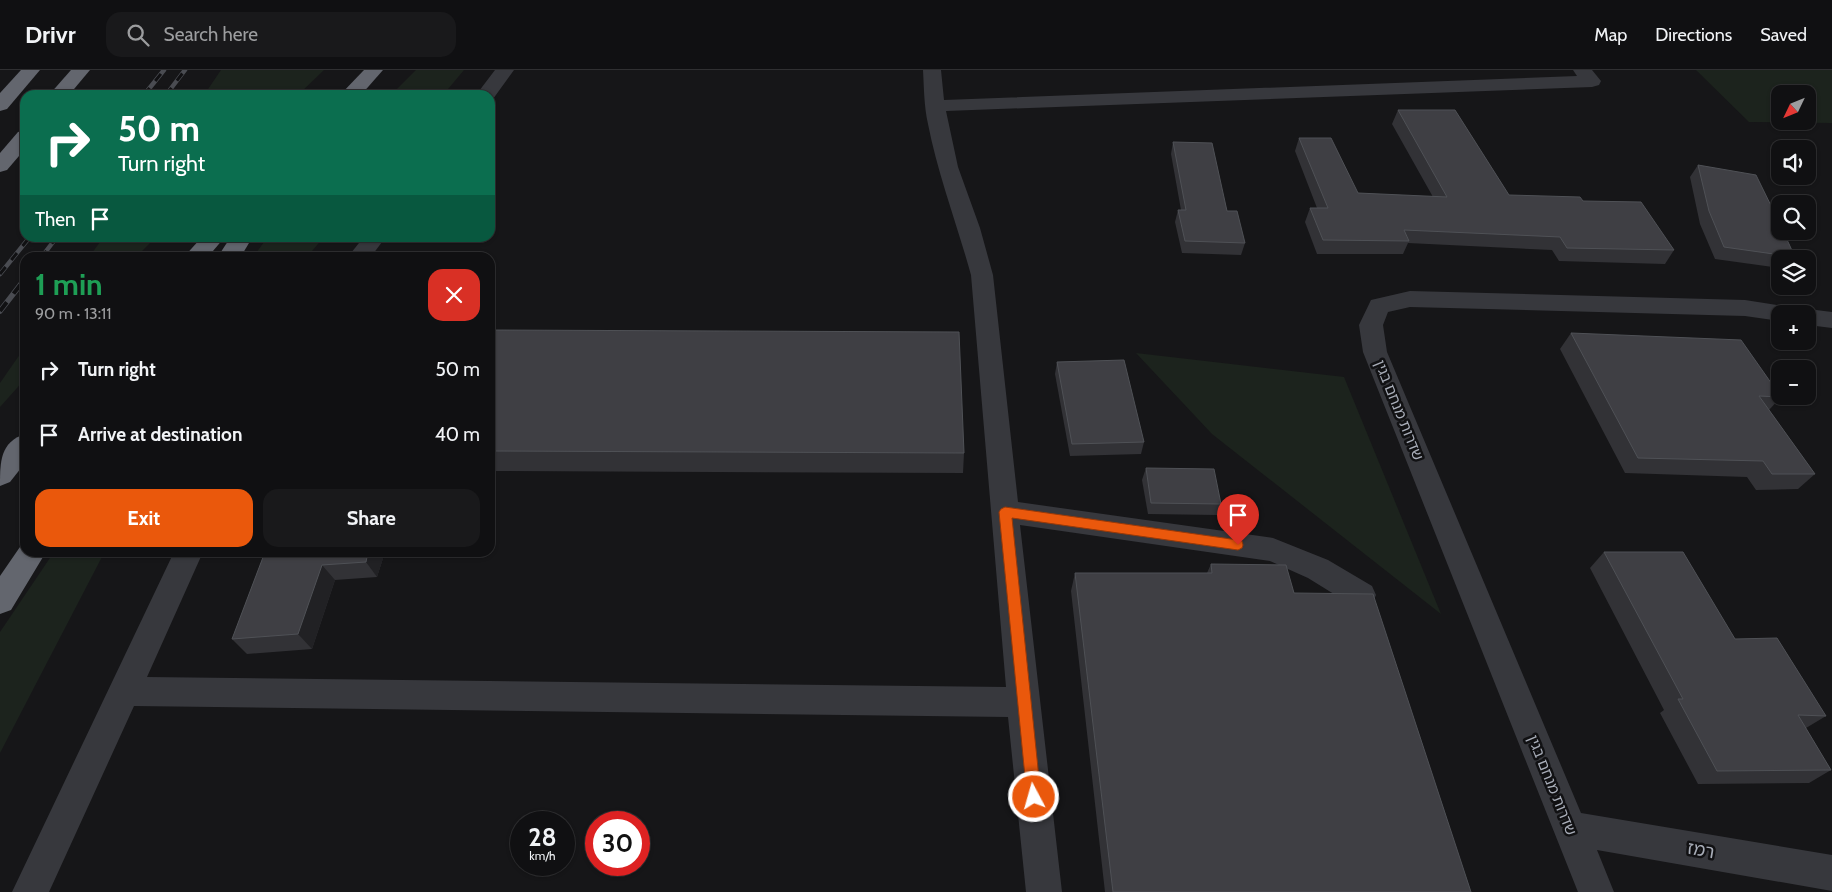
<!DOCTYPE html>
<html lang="en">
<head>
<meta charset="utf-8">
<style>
  :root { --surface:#101012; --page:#19191b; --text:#f1f3f6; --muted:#9c9d9f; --line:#303032; --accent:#ea580c }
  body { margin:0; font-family:Cabin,"Noto Sans Hebrew",sans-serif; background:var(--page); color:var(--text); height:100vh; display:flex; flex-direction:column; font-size:19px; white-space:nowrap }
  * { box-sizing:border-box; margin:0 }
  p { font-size:16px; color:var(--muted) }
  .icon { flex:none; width:28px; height:28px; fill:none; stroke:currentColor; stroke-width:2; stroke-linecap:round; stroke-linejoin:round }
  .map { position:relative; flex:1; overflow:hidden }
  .sheet { position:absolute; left:20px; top:182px; width:475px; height:305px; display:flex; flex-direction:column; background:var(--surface); border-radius:15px; box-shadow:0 1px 4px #0004,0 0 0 1px var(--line) }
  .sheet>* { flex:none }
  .banner { position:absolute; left:20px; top:20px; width:475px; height:152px; border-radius:15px; box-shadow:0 1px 4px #0004,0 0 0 1px var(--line); background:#0b6e4f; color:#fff; overflow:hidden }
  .needle { width:32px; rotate:227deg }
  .controls { position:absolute; left:1771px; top:15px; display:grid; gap:10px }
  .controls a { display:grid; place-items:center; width:45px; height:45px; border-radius:10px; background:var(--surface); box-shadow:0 1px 4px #0004,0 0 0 1px var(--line); font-size:25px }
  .speed { position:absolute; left:510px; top:741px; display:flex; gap:10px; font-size:25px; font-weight:700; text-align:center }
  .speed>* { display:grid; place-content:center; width:65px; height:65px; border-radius:50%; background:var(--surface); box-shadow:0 1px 4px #0004,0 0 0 1px var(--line); line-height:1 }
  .speed small { font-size:12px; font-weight:400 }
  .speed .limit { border:8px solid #d22; background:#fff; color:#111 }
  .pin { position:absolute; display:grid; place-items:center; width:42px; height:42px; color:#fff; margin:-51px -21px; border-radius:50% 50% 50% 0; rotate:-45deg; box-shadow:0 0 5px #0007 }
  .pin .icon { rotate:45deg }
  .me { position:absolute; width:55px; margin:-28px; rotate:354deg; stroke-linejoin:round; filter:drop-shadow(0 0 4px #0008) }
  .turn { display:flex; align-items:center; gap:18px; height:105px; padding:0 15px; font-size:22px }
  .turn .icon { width:65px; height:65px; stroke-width:2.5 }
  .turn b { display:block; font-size:35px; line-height:42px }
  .then { display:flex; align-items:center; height:48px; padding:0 15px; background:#0003; gap:10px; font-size:19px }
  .round { display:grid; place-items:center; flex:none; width:52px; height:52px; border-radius:15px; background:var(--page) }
  .summary { display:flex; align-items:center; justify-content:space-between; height:85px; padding:0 15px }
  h1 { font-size:30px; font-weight:800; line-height:38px; color:#1e9e55 }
  .action { display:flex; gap:10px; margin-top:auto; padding:10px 15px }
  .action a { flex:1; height:58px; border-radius:15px; background:var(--accent); color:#fff; font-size:20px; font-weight:800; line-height:58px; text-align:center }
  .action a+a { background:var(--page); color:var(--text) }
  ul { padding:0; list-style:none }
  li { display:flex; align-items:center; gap:15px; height:65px; padding:0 15px }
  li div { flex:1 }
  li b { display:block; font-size:19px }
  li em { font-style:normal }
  header { display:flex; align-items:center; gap:30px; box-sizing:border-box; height:70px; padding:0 25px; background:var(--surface); border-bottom:1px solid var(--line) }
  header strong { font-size:24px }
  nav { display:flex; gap:28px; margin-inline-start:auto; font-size:18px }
  .search { width:350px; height:45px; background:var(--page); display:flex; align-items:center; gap:12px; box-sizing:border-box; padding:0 18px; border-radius:15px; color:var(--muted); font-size:19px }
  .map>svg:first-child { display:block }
</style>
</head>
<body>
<header>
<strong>Drivr</strong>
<div class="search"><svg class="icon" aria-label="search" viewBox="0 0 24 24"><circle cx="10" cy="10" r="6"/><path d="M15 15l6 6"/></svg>Search here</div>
<nav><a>Map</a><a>Directions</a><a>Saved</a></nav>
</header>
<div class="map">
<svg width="1832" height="822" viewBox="0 0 1832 822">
  <rect width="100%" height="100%" fill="#161618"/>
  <!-- green -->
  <g fill="#1c231d" fill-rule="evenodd">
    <polygon points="221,0 324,0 298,25 204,25"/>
    <polygon points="416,0 464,0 443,25 391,25"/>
    <path d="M 1696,0 L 1832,0 L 1832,53 L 1749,52 ZM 1780,24 L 1808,24 L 1808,51 L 1780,51 Z"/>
    <polygon points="103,168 155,168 136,187 89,187"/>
    <polygon points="267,168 323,168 307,187 253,187"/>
    <polygon points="25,277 25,309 0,337 0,313"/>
    <polygon points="1136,283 1344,307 1441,544 1212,364"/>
    <polygon points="54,482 104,483 0,683 0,562"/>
  </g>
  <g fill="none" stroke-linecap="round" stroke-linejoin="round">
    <!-- minor -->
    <g fill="#37383d" fill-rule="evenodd">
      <polygon points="495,0 514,0 493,29 490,30 490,25 476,25"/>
      <path d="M 923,0 L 941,0 L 944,30 L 1577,6 L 1573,0 L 1592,0 L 1601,11 L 1599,15 L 1592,17 L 946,41 L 958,97 L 980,158 L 993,205 L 1018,432 L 1273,468 L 1328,490 L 1372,516 L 1376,525 L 1372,534 L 1361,538 L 1350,534 L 1308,508 L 1270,491 L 1020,455 L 1062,822 L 1026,822 L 1008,647 L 134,636 L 49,822 L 12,822 L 174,482 L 203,482 L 147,607 L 1006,617 L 971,205 C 957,154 938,105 928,54 C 924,36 924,18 923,0 Z"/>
      <polygon points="363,168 385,168 370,188 347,188"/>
      <polygon points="1410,221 1745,230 1796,238 1799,242 1808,239 1832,242 1832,258 1808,255 1808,244 1780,244 1780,251 1745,246 1410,237 1388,242 1383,255 1387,282 1581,743 1832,785 1832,821 1597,780 1614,822 1578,822 1363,282 1359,255 1371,230"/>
    </g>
    <!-- highway -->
    <g fill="#63666e" fill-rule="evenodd">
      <polygon points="21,0 40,0 7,39 0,41 0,23"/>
      <polygon points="71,0 90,0 69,25 49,25"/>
      <polygon points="364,0 383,0 361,25 340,25"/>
      <polygon points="25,60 25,79 7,100 0,102 0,83 18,62"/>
      <polygon points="201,168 224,168 207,188 183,188"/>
      <polygon points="230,168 252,168 240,188 217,188"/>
      <path d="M 25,364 L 25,393 L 10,412 L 0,416 C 0,392 0,372 25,364 Z"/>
      <polygon points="25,472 25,482 46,482 11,540 0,544 0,506 22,474"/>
    </g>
    <defs>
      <g id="rail-far1">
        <polyline points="144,25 164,0"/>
        <polyline points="166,25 185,0"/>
        <polyline points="41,188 56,168"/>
        <polyline points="0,204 29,168"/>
        <polyline points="20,215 25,208"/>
      </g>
      <polyline id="rail" points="0,241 21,214"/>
    </defs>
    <!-- rail-far1 casing -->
    <use href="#rail-far1" stroke="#4a4c52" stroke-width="4.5"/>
    <!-- rail casing -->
    <use href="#rail" stroke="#4a4c52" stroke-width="5.5"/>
    <!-- rail-far1 -->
    <use href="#rail-far1" stroke="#111113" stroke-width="3" stroke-dasharray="9" stroke-linecap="butt"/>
    <!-- rail -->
    <use href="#rail" stroke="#111113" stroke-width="4" stroke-dasharray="11" stroke-linecap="butt"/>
  </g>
  <!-- wall -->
  <g fill="#323236">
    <polygon points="1398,40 1509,125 1583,131 1674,180 1665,194 1559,191 1552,180 1408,173 1403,184 1317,184 1305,152 1310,138 1317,138 1295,81 1299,68 1358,123 1433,127 1392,54"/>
    <polygon points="1173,72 1227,141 1245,173 1241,185 1182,183 1175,152 1178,140 1181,140 1171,84"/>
    <polygon points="1698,95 1795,187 1794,189 1780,189 1780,198 1715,189 1700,154 1690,107"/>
    <polygon points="490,260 964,383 963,403 490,401"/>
    <polygon points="1571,263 1781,327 1769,340 1815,404 1798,419 1756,420 1747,407 1625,403 1560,279"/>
    <polygon points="1057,292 1144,372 1141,384 1070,386 1055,304"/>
    <polygon points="1146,398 1221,434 1217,445 1148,444 1142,410"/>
    <polygon points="265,482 385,482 377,507 335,510 312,579 247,584 232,569"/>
    <polygon points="1604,482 1735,569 1826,646 1806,658 1831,700 1809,713 1698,714 1660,643 1664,640 1590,498"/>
    <polygon points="1211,494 1294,523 1471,822 1105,822 1071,521 1075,503 1207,503"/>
  </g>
  <!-- shaded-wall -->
  <g fill="#212124">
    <polygon points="368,482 385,482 377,507 366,492"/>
    <polygon points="322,495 335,510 312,579 298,564"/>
  </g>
  <!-- building -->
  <g fill="#3f3f44" stroke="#4f5156">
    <polygon points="1398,40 1455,40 1509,125 1580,127 1583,131 1641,132 1674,180 1567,178 1560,167 1404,160 1409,171 1323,170 1310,138 1328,138 1299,68 1331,68 1358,123 1447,127"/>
    <polygon points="1173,72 1212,73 1227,141 1237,141 1245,173 1185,171 1178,140 1186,140"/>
    <polygon points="1698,95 1756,105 1780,154 1780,161 1783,161 1795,187 1724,177 1709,141"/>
    <polygon points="490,260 959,262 964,383 490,381"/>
    <polygon points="1571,263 1741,270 1781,327 1759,326 1815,404 1772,404 1763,391 1638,388"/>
    <polygon points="1124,290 1144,372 1072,374 1057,292"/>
    <polygon points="1146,398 1214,399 1221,434 1151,433"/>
    <polygon points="265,482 368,482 366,492 322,495 298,564 232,569"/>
    <polygon points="1604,482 1683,482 1735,569 1777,568 1826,646 1798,645 1831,700 1717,701 1678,629 1683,629"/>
    <polygon points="1211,494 1286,495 1294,523 1373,524 1471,822 1113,822 1075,503 1212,503"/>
  </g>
  <!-- route -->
  <polygon fill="#ea580c" stroke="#983908" points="1005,437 1238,470 1242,471 1243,475 1242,478 1238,480 1012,448 1041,727 1039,732 1034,734 1029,732 1027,727 999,442 1001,439"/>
  <g text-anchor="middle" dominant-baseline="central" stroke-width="5" stroke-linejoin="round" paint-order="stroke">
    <!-- street labels -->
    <g font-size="15" fill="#a8adb8" stroke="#111113">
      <text transform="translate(1399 340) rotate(68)">שדרות מנחם בגין</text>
      <text transform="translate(1552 715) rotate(68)">שדרות מנחם בגין</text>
    </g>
    <!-- near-street labels -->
    <g font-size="18" fill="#a8adb8" stroke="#111113">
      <text transform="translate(1701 780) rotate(10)">רמז</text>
    </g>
  </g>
</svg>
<div class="controls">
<a><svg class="needle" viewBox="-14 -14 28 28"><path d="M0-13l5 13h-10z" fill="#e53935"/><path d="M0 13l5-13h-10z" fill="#9c9d9f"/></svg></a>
<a><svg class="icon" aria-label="sound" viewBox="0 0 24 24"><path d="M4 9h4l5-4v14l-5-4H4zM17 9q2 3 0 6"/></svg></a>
<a><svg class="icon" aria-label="search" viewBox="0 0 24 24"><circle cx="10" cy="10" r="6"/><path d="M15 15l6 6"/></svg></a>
<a><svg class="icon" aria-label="layers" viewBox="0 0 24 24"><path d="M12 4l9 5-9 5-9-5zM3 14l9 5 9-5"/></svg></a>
<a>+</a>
<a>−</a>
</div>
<div class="speed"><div>28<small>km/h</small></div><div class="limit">30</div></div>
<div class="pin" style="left:1238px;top:475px;background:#d93025"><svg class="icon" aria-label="arrive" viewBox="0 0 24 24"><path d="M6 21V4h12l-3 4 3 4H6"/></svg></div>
<svg class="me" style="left:1034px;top:727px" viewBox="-20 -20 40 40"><circle r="17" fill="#ea580c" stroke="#fff" stroke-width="3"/><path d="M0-11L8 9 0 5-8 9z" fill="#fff"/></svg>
<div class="banner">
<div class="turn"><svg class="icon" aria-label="right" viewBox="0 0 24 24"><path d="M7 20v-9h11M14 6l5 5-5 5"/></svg><div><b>50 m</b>Turn right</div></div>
<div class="then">Then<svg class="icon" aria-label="arrive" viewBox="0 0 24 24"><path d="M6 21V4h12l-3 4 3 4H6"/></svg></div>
</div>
<section class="sheet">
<div class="summary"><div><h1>1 min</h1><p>90 m · 13:11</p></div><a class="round" style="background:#d93025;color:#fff"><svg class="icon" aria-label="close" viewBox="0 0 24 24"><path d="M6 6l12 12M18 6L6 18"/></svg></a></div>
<ul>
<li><svg class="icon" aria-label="right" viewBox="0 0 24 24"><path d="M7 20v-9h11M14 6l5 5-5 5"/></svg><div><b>Turn right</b></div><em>50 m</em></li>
<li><svg class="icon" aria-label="arrive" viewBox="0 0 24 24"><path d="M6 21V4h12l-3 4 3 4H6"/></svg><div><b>Arrive at destination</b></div><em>40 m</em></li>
</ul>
<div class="action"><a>Exit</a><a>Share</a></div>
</section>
</div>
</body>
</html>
